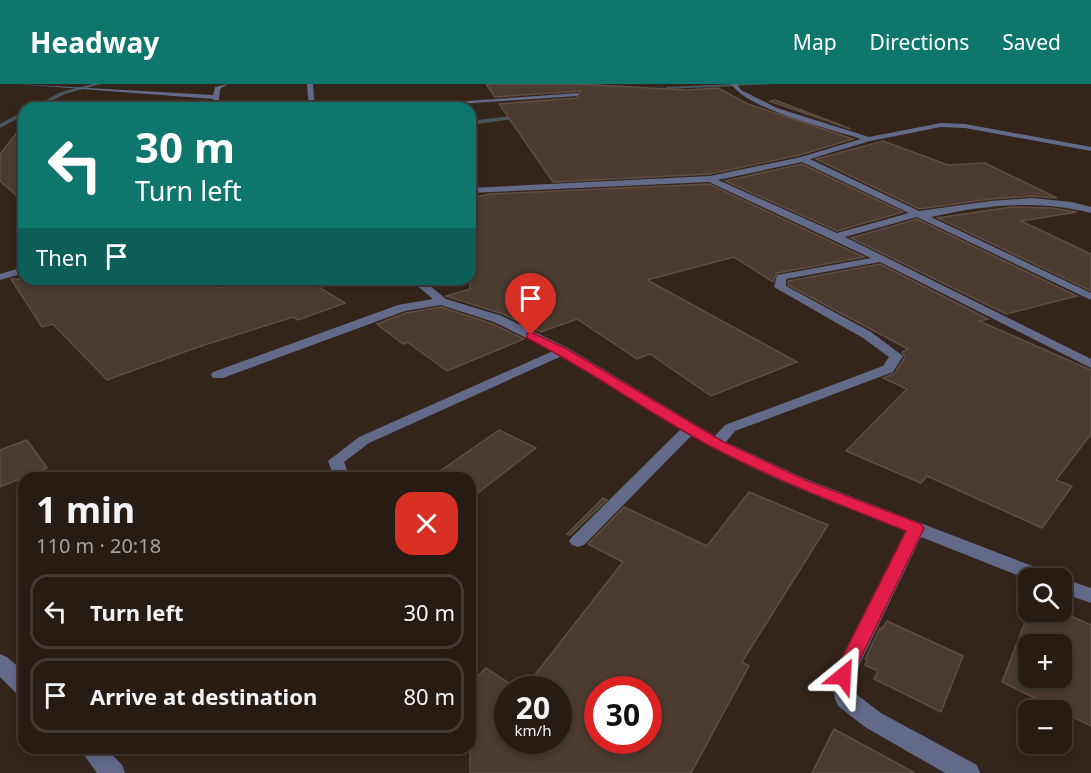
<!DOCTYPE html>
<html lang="en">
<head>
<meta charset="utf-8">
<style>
  :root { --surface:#271c14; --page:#332922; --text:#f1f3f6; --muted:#a4a1a0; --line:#433a34; --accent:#0f766e }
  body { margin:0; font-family:"Noto Sans",sans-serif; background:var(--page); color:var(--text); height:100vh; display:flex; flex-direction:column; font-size:22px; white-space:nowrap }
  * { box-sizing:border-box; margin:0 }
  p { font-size:20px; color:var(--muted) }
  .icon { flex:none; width:33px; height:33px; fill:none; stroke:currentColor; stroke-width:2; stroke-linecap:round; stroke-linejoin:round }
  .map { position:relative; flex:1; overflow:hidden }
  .panel { position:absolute; left:18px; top:388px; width:458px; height:282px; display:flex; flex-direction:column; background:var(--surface); border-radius:18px; box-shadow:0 3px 9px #0003,0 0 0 2px var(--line) }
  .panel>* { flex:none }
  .top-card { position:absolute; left:18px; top:18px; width:458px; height:183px; border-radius:18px; box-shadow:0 3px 9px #0003,0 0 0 2px var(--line); background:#0f766e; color:#fff; overflow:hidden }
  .controls { position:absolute; left:1018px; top:484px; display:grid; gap:12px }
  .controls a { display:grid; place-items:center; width:54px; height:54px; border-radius:12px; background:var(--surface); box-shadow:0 3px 9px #0003,0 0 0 2px var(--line); font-size:30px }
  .speed { position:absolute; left:494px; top:592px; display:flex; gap:12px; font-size:30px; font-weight:700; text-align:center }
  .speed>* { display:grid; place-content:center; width:78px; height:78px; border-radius:50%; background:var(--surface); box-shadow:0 3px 9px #0003,0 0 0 2px var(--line); line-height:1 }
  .speed small { font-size:15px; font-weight:400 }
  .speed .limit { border:9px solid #d22; background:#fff; color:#111 }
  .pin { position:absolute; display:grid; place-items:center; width:51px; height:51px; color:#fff; margin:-62px -26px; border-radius:50% 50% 50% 0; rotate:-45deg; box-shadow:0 0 6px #0007 }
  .pin .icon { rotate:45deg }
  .me { position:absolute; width:66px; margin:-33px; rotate:27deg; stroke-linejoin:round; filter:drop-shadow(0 0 4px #0008) }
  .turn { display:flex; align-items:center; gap:21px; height:126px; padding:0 18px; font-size:27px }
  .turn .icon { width:78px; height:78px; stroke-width:2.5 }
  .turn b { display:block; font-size:42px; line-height:51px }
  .then { display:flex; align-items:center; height:57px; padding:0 18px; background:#0003; gap:12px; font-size:22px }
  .round { display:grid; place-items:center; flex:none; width:63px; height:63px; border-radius:18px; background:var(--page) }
  .overview { display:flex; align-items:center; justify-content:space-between; height:102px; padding:0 18px }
  h1 { font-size:36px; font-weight:700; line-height:45px }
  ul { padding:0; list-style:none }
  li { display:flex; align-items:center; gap:18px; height:75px; margin:0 12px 9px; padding:0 6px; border:3px solid var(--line); border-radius:18px }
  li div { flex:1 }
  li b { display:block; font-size:22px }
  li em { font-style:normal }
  header { display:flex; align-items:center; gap:36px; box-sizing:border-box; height:84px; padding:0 30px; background:var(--accent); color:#fff }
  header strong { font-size:28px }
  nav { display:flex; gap:33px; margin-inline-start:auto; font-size:21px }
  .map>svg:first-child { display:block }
</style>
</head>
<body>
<header>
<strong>Headway</strong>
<nav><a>Map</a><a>Directions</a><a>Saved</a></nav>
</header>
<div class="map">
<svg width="1091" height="689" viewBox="0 0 1091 689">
  <rect width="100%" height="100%" fill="#34251b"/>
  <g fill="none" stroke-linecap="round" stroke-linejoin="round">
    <!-- stream -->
    <g fill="#46575d" fill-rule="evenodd">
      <polygon points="93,0 101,0 65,10 38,24 31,24 61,8"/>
      <polygon points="734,0 774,0 668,5 653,12 649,11 667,3"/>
      <polygon points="24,27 24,31 0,44 0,40"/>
      <polygon points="525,30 527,33 470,41 470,37"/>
    </g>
  </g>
  <!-- building -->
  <g fill="#4b3b30" stroke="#5f4e43" stroke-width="1.5" fill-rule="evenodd">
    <polygon points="486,0 577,0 686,6 718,4 748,20 853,55 800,71 710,90 553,98 499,20 577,14 580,7 495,13"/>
    <polygon points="775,16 851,45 769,17"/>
    <polygon points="24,40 24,118 0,97 0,70"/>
    <polygon points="883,57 948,81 985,79 1057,114 1032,112 990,115 919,125 816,75"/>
    <polygon points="802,80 903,128 837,147 725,97"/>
    <polygon points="709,100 864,173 777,189 773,198 734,173 647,196 797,278 711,312 650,270 637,275 577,235 541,248 503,230 446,212 470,205 470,114 490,110"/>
    <polygon points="1011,123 1051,124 1077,128 1021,137 1091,170 1091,207 938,134"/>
    <polygon points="917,135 1077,212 1006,230 851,154"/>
    <polygon points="880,180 988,235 979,237 1091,286 1091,350 1056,396 1072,402 1042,444 927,392 921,399 846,367 907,305 883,294 895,289 905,273 902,268 908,265 788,201 788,197"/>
    <polygon points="11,195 207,195 218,204 248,195 306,195 345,219 298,236 293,233 201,262 107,296 53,240 42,243"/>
    <polygon points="441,223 493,240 524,255 447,287 407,258 403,260 377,240 406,229"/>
    <polygon points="499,346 536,364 470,415 470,394 430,394"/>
    <polygon points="27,356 47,384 0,403 0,366"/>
    <path d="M 749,408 L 828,441 L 742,578 L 749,582 L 691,689 L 470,689 L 470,600 L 486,584 L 519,606 L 507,606 L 507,657 L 558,657 L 558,606 L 523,606 L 623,478 L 588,460 L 624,423 L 707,462 ZM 597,606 L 648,606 L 648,657 L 597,657 Z"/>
    <polygon points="603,414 607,416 570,451 567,450"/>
    <path d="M 1029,528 L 1062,528 L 1091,541 L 1091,642 L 1002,598 ZM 1029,561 L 1062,561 L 1062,594 L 1029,594 Z"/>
    <polygon points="887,537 963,572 941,628 874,595 878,587 865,581 867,576 865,575 880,544 882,545"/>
    <polygon points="834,645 915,689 812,689"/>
  </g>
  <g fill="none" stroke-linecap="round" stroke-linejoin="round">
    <!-- minor -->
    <g fill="#626989" fill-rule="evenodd">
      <polygon points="17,0 213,11 215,3 228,0 220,5 219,16 227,24 220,24 213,15"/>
      <polygon points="307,0 313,0 315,24 309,24"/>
      <path d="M 731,0 L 737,0 L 741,6 L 777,24 L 869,53 L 941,39 L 965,40 L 1091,63 L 1091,67 L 965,44 L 941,43 L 870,57 L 810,75 L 919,127 L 990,117 L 1032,114 L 1072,118 L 1091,123 L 1091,129 C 1037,115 985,121 931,133 L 1091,209 L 1091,216 L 917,133 L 845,153 L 1091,275 L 1091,284 L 880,178 L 786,195 L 786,202 L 871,248 L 903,272 L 893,288 L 735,347 L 726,358 L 806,395 L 1053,490 L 1055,495 L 1029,496 L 921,453 L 854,592 L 856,610 L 881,629 L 977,681 L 980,689 L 945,689 L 865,643 L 838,622 L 835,615 L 832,592 L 906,447 C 833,418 758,392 692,351 L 584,461 L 578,463 L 572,461 L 569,457 L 572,453 L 681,345 L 562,272 L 369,359 L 344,378 L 347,386 L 355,390 L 357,394 L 334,393 L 328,377 L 359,353 L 553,267 L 494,238 L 441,221 L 405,227 L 223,294 L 213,294 L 211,291 L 213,288 L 398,221 L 433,215 L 409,195 L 422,195 L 446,215 L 502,232 L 568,264 L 715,352 L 725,341 L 883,282 L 889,273 L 863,254 L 774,203 L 777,191 L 871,174 L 709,98 L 470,109 L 470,104 L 710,92 L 801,73 L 861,55 C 830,45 749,26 731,0 ZM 802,78 L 909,129 L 837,149 L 718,96 Z"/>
      <polygon points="579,9 577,12 399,24 367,24"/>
      <polygon points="24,183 24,189 0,196 0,190"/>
      <polygon points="1062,494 1091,504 1091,519 1062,509 1062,495 1058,495"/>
      <polygon points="0,570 7,573 24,588 24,611 16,609 0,593"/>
      <polygon points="79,664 106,664 122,681 125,689 97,689"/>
    </g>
  </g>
  <!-- route -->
  <path fill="#e11d48" stroke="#92132f" stroke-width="1.5" d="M 531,248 L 567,265 L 722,357 L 805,396 L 921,440 L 924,444 L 849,598 L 843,600 L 836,598 L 833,592 L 906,447 C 841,421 775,396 712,363 C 649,330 591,286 527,254 L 527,249 Z"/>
</svg>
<div class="controls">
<a><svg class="icon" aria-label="search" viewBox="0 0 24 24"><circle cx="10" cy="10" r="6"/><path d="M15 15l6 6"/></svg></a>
<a>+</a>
<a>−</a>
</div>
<div class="speed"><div>20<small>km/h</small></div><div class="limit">30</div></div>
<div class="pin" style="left:531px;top:251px;background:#d93025"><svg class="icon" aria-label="arrive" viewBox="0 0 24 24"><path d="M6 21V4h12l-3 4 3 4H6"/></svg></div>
<svg class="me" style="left:843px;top:592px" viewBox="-20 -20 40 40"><path d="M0-17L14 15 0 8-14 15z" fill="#e11d48" stroke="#fff" stroke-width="4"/></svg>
<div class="top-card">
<div class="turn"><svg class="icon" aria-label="left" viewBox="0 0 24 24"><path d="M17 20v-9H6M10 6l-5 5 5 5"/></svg><div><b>30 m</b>Turn left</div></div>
<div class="then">Then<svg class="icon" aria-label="arrive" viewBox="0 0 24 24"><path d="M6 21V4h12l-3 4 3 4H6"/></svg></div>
</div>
<section class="panel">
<div class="overview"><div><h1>1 min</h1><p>110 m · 20:18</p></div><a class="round" style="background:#d93025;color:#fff"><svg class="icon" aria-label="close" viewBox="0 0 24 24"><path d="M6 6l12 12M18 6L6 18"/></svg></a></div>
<ul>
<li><svg class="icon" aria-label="left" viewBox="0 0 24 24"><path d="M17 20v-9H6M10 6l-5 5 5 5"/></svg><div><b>Turn left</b></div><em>30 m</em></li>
<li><svg class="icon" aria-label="arrive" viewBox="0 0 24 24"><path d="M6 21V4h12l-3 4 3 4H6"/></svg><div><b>Arrive at destination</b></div><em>80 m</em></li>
</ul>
</section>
</div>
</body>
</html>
